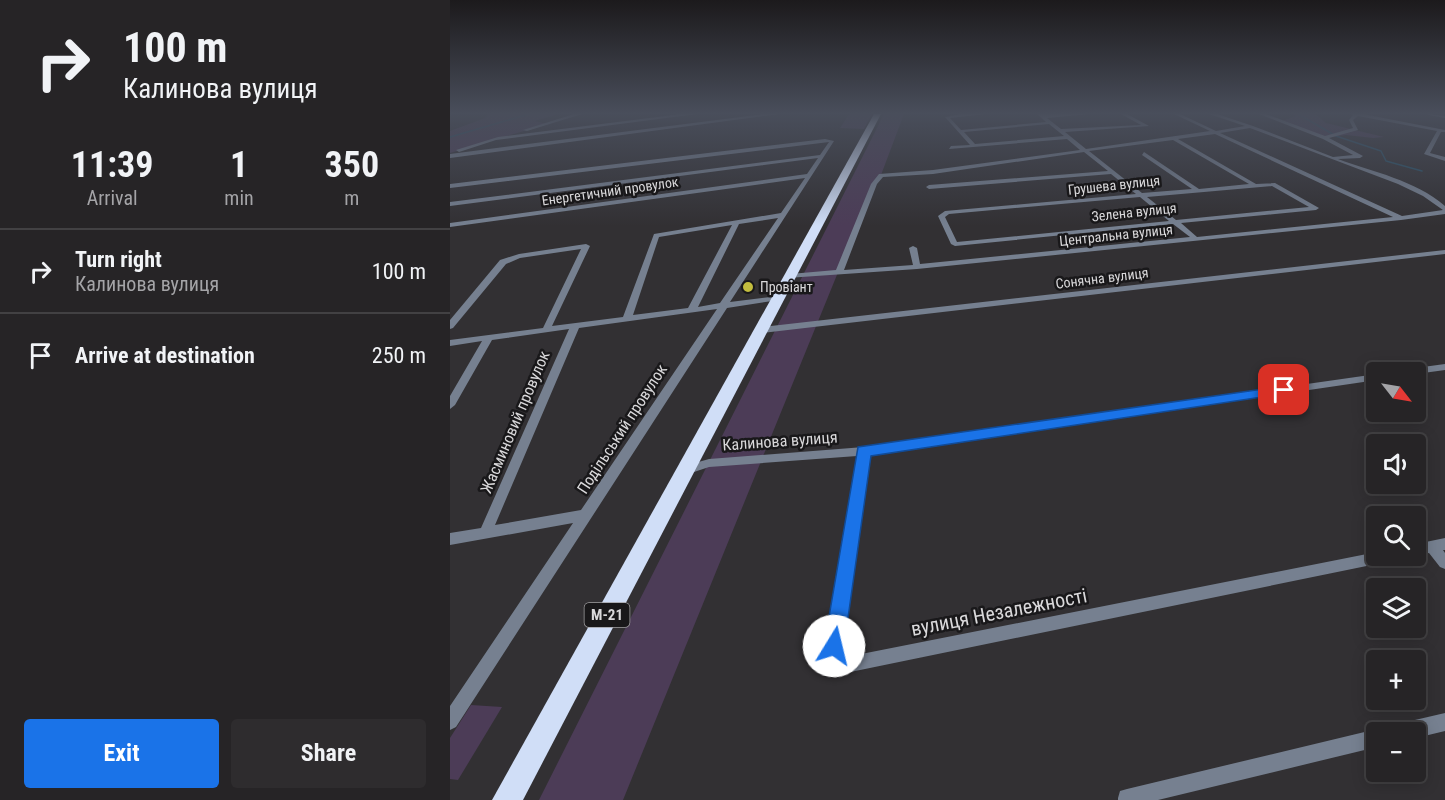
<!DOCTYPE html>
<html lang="en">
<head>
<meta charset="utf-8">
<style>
  :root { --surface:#262426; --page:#2e2c2e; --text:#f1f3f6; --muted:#a4a4a7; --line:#424143; --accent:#1a73e8 }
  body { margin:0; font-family:"Roboto Condensed",sans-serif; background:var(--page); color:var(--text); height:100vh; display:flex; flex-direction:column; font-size:22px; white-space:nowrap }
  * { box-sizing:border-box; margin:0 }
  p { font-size:20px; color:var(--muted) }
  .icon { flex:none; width:33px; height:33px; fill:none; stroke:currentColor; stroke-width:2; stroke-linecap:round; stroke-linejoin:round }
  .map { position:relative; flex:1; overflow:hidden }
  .side { display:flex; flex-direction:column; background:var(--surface); width:450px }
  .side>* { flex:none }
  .top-card { background:#262426; color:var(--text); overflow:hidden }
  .needle { width:39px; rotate:121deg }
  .buttons { position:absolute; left:916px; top:362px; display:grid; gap:12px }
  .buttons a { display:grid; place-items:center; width:60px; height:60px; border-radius:6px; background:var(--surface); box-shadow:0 3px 15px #0003,0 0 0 2px var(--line); font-size:30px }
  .pin { position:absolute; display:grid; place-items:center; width:51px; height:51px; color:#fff; margin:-26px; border-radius:12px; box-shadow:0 3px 9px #0006 }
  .me { position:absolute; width:66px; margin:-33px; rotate:9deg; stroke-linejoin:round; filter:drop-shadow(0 0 4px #0008) }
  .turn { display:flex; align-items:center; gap:21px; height:126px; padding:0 24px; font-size:27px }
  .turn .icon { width:78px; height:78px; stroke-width:2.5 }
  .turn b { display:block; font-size:42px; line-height:51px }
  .eta { display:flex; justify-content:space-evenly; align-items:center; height:102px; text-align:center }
  .eta b { font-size:36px; font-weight:700; line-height:42px }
  .action { display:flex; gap:12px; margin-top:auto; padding:12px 24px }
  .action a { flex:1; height:69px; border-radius:6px; background:var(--accent); color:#fff; font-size:24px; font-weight:700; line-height:69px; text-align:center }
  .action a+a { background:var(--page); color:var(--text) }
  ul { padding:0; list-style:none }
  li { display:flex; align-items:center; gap:18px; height:84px; padding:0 24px; border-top:2px solid var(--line) }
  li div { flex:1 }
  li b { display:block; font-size:22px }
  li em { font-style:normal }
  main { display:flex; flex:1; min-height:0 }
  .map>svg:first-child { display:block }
</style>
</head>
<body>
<main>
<section class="side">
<div class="top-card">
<div class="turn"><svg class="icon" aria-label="right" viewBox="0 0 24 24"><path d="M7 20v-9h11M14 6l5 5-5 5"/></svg><div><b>100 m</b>Калинова вулиця</div></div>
</div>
<div class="eta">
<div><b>11:39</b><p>Arrival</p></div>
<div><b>1</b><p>min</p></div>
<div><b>350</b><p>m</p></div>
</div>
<ul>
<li><svg class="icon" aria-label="right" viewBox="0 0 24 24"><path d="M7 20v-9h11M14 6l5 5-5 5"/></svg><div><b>Turn right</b><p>Калинова вулиця</p></div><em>100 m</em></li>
<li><svg class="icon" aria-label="arrive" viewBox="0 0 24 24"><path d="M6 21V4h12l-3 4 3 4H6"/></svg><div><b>Arrive at destination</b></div><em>250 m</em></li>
</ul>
<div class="action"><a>Exit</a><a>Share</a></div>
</section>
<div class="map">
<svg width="995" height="800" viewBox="0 0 995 800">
  <rect width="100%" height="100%" fill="#323033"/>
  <!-- green -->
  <g fill="#4c3c57">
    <polygon points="38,114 108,114 85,121 97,124 0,153 0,131 35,118"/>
    <polygon points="399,114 422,114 414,129 390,128"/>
    <polygon points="434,114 454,114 431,175 424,184 173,800 89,800"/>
    <polygon points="843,114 863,114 868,116 876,123 934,137 923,138 896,135 875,138 832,121 846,116"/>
    <polygon points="21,705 52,707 8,780 0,779 0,738"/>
  </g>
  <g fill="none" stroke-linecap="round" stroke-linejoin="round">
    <!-- stream -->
    <g stroke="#285269" stroke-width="1.5">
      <polyline points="848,114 886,136 931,151 936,161 972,171"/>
      <polyline points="0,137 79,114"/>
    </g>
    <!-- minor -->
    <g fill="#768090" fill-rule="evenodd">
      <polygon points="124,114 132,114 77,131 73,130"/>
      <polygon points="231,114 247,114 46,140 9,152 6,150 48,137"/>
      <polygon points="314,114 329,114 0,158 0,154"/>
      <path d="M 512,114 L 535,114 L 500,118 L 511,130 L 596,122 L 587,114 L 639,114 L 597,118 L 611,129 L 691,125 L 671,114 L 677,114 L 699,126 L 615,132 L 636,149 L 760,131 L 724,114 L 730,114 L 766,131 L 795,126 L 759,114 L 767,114 L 803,126 L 883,157 L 903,155 L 873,139 L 809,114 L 816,114 L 875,136 L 903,128 L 899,120 L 903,115 L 902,114 L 913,114 L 995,130 L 995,132 L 991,132 L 980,153 L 995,157 L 995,161 L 974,154 L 987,131 L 908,116 L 903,120 L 908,130 L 879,138 L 913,156 L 910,158 L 888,159 C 923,172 965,180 995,206 L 995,214 L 951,220 L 467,269 L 337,278 L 336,276 L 340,274 L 386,270 L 421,184 L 429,174 L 483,170 L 630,150 L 617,139 L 499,149 L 501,146 L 520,145 L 495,117 ZM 599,124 L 614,136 L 525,144 L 514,132 ZM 800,128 L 948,184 L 973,196 L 993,210 L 952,216 L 770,133 ZM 765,134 L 943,217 L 747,237 L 731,223 L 866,210 L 869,208 L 825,183 L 806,184 L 728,139 ZM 723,140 L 799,184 L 749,189 L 694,152 L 692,155 L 742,189 L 692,193 L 639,151 ZM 634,152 L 658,171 L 479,185 L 476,187 L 479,189 L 661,174 L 686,194 L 495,211 L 488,216 L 501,244 L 505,246 L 723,224 L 740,237 L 470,264 L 467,248 L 463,246 L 459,248 L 463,265 L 394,270 L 427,184 L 433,177 L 483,174 ZM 822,186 L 859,207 L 726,220 L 697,197 ZM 690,197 L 719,221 L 507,242 L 495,217 L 499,214 Z"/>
      <polygon points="977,114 995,116 995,118 979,115"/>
      <path d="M 375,139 L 384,141 L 280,302 L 329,296 L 333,298 L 329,300 L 277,308 L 6,727 L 0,730 L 0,706 L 123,523 L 0,545 L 0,533 L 31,528 L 119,329 L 42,340 L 5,405 L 0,409 L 0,396 L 32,341 L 0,346 L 0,340 L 93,328 L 131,249 L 70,258 L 56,264 L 3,328 L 0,329 L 0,320 L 50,260 L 69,254 L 136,244 L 140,246 L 102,326 L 173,317 L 204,234 L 331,213 L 355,178 L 0,227 L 0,223 L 357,174 L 368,158 L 0,206 L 0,202 L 370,155 L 379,142 L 0,188 L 0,184 ZM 328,218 L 270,303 L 248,307 L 289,224 ZM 282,225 L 238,308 L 183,315 L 209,237 ZM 267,309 L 131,510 L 45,525 L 129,328 Z"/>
      <polygon points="995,250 995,254 311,333 306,330 311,327"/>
      <polygon points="995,364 995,370 966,374 966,372 953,372 958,369"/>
      <polygon points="927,374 927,380 419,455 391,658 927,552 927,555 948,555 946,559 941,561 381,676 375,674 373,668 407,456 259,467 235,475 231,473 229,470 231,467 259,459 414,447"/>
      <polygon points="995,538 995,550 993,550 995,553 995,569 990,567 979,553 963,555 966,555 966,544"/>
      <polygon points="995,713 995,731 966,738 966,732 943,732 946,726 952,723"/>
      <polygon points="927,729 933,732 927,732 927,747 708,800 668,800 668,798 670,791 677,789"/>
    </g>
    <!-- trunk -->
    <polygon fill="#d0def7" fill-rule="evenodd" points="424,114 431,114 73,800 42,800"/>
  </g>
  <!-- sky -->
  <linearGradient id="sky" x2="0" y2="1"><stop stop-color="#1c1a1c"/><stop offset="0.5" stop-color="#494e5b"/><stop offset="1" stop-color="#494e5b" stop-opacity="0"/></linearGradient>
  <rect width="995" height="226" fill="url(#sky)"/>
  <!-- route -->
  <polygon fill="#1a73e8" stroke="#114b97" stroke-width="1.5" points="834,386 838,387 840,390 838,393 421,456 394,646 391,653 384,656 377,653 374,646 408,447"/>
  <!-- markers -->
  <circle fill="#c3bd3e" stroke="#19181a" stroke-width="2" cx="298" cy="287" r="6"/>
  <g text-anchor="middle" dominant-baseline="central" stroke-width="5" stroke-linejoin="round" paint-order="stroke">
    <!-- far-street labels -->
    <g font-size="14" fill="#dad9db" stroke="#19181a">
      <text transform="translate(664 185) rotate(-6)">Грушева вулиця</text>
      <text transform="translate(160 191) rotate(-8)">Енергетичний провулок</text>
      <text transform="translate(684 212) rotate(-6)">Зелена вулиця</text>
      <text transform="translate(666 235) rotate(-6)">Центральна вулиця</text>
      <text transform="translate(652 278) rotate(-7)">Сонячна вулиця</text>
    </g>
    <!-- far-poi labels -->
    <g font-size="14" fill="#dad9db" stroke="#19181a" text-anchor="start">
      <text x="310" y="287">Провіант</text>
    </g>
    <!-- shield labels -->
    <rect fill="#19181a" stroke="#a09fa1" stroke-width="1.5" x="134.5" y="603" width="45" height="24" rx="4.5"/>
    <g font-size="15" font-weight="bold" fill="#dad9db">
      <text x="157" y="615">М-21</text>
    </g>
    <!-- street labels -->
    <g font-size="16" fill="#dad9db" stroke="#19181a">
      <text transform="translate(65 422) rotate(-67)">Жасминовий провулок</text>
      <text transform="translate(172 429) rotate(-57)">Подільський провулок</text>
      <text transform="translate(330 441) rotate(-4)">Калинова вулиця</text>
    </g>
    <!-- near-street labels -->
    <g font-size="20" fill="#dad9db" stroke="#19181a">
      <text transform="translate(549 612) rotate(-11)">вулиця Незалежності</text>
    </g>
  </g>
</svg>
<div class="buttons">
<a><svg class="needle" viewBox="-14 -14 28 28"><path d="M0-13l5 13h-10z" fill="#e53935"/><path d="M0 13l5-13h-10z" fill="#a4a4a7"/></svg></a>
<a><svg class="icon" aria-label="sound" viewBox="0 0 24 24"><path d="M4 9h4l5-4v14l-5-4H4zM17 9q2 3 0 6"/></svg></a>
<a><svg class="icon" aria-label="search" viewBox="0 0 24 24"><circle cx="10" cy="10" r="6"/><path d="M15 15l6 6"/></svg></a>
<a><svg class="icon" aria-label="layers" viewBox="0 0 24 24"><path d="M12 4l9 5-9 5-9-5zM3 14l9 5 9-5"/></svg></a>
<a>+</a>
<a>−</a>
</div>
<div class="pin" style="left:834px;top:390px;background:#d93025"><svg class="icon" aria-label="arrive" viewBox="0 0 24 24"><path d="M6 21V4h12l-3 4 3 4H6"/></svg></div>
<svg class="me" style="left:384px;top:646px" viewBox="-20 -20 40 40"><circle r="19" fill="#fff"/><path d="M0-13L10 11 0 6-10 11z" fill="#1a73e8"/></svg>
</div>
</main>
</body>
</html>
